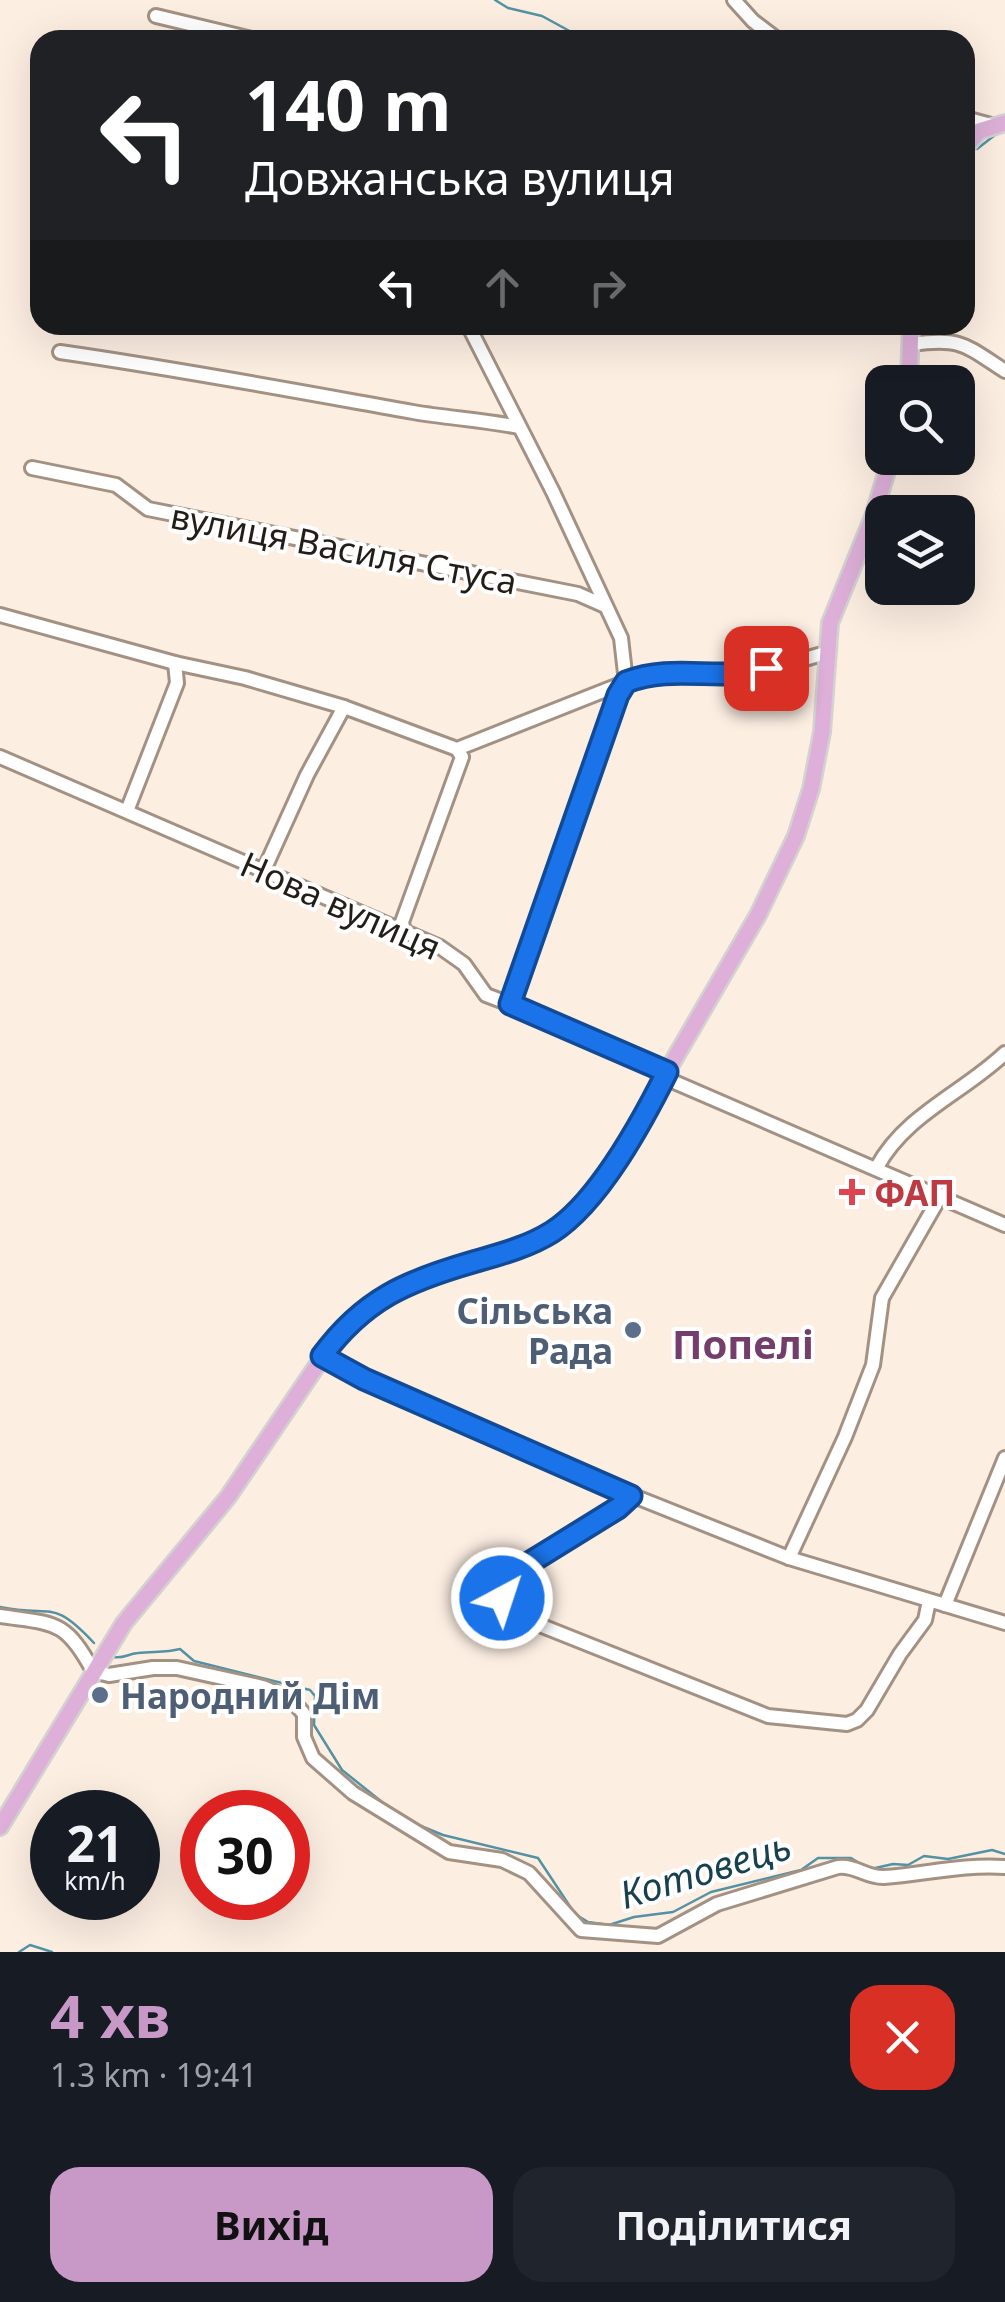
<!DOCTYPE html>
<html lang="uk">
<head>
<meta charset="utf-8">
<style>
  :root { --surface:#171b24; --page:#20242c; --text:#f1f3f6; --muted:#9ea1a6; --accent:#c899c7 }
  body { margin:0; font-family:"Noto Sans",sans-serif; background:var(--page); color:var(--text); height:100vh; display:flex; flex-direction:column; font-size:38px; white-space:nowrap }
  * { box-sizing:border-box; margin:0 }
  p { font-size:32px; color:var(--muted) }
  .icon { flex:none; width:55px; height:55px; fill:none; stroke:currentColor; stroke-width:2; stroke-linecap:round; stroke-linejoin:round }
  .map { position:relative; height:1952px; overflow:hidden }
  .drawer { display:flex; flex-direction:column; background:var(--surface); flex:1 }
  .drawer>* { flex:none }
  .hud { position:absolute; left:30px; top:30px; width:945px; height:305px; border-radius:30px; box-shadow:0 10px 40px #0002; background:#202124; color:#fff; overflow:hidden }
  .fabs { position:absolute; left:865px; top:365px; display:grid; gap:20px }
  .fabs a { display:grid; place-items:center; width:110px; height:110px; border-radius:20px; background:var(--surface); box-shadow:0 10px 40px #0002; font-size:50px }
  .speed { position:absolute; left:30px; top:1790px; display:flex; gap:20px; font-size:50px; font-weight:700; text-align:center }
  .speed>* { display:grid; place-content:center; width:130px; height:130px; border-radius:50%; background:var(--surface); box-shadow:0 10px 40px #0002; line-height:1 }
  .speed small { font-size:25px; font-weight:400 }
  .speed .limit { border:15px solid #d22; background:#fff; color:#111 }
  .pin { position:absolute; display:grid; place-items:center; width:85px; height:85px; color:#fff; margin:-42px; border-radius:20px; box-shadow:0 5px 15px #0006 }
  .me { position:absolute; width:110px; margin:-55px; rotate:40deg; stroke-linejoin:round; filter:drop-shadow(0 0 8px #0008) }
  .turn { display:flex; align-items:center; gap:35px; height:210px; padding:0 50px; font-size:45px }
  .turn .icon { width:130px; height:130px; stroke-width:2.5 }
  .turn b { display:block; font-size:70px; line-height:85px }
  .lanes { display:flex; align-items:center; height:95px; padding:0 50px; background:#0003; justify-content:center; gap:50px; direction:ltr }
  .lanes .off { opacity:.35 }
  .round { display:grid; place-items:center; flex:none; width:105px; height:105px; border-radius:30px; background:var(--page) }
  .overview { display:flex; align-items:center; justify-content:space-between; height:170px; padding:0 50px }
  h1 { font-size:60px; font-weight:700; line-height:75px; color:var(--accent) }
  .cta { display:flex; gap:20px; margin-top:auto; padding:20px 50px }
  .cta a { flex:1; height:115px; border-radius:30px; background:var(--accent); color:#111; font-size:40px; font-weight:700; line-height:115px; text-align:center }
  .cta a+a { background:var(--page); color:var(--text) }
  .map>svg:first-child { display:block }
</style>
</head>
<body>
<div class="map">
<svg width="1005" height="1952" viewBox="0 0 1005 1952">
  <rect width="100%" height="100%" fill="#fdeee2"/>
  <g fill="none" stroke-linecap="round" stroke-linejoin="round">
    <!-- stream -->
    <g stroke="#5392a4" stroke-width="2.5">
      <polyline points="495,0 508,8 542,16 586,40"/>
      <polyline points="599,40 610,37 616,40"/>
      <polyline points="973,148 977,149 995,135"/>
      <path d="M 0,1607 C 53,1618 51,1597 94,1643"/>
      <path d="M 113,1657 C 124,1659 127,1654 138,1653 C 152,1651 165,1653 180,1649 L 194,1661 L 310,1690 L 315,1696 L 314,1725 L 342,1770 L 392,1810"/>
      <polyline points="416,1824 443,1835 538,1858 575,1914 588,1922 609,1925 634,1917 673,1912 711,1892 801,1870 818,1858 851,1858 864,1866"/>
      <polyline points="871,1869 893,1864 908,1865 924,1856 948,1859 992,1850 1005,1854"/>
      <polyline points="19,1952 30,1945 52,1952"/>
    </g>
    <defs>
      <g id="minor">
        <polyline points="734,0 753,21 778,40"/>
        <polyline points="156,16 256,40"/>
        <polyline points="965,118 991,125"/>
        <path d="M 912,344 C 961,337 965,345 1005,371"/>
        <path d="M 60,352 C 179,369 296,391 413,412 C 448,418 484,420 519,427"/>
        <polyline points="32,468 116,485 148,509 578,594 603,605"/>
        <polyline points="0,615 175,663 245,678 344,707 457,749 626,682 621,638 553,492 468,325"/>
        <polyline points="0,757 440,947 464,964 486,995 544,1017 667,1072"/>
        <polyline points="127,811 177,683 175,663"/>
        <polyline points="264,870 307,775 344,707"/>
        <polyline points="404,932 402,922 462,757 457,749"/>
        <path d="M 509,1004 L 618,695 C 642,656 705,677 743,674 C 770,672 799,660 826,653"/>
        <polyline points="665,1078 1005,1225"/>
        <path d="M 877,1167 C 906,1114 963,1093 1005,1053"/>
        <polyline points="322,1356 364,1379 586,1477 789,1558 1005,1623"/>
        <polyline points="631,1496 618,1509 506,1580 502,1597 516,1614 532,1622 768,1716 847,1724 857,1720 867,1710 900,1654 925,1620 929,1601"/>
        <polyline points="789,1558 845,1437 873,1365 882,1298 941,1195"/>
        <polyline points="945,1605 1005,1458"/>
        <path d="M 0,1616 C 54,1624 65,1619 93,1671 L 109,1675 L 153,1668 L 177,1668 L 263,1687 L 291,1699 L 304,1714 L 304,1737 L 313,1758 L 353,1793 L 449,1852 L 502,1860 L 529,1873 L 581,1930 L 658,1936 L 717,1904 L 838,1867 C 856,1865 867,1878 884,1877 C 925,1874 963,1864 1005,1867"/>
      </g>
      <g id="major">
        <polyline points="965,148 979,131 1005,123"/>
        <polyline points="909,382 911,325"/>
        <polyline points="0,1827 124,1623 228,1497 341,1330 364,1309 405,1284 521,1248 551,1232 581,1205 618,1156 758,915 796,836 811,789 822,732 830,623 873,517 891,458"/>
      </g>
    </defs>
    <!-- minor casing -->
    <use href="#minor" stroke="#a39284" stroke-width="18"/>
    <!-- major casing -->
    <use href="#major" stroke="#d3d2d1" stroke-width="20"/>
    <!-- minor -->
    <use href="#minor" stroke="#fff" stroke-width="12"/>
    <!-- major -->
    <use href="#major" stroke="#deb0d9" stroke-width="15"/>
  </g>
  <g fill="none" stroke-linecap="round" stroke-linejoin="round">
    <defs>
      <path id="route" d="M 502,1598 L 506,1580 L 516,1571 L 618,1508 L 631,1496 L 364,1379 L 322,1356 C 364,1299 407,1281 473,1262 C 501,1254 528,1247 552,1232 C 599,1202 642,1122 667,1072 L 510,1004 L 618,695 L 626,682 C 676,663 720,683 766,668"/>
    </defs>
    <!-- route casing -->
    <use href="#route" stroke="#114b97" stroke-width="25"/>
    <!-- route -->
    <use href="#route" stroke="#1a73e8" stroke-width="18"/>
  </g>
  <!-- markers -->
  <path fill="#e0444e" stroke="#fff" stroke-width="4" d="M847 1177h10v10h10v10h-10v10h-10v-10h-10v-10h10z"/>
  <g fill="#5c6f8a" stroke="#fff" stroke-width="4">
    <circle cx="633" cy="1330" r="10"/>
    <circle cx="100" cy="1695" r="10"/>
  </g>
  <g text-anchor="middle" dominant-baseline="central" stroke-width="8" stroke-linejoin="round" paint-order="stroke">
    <!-- street labels -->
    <g font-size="35" fill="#231d17" stroke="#fff">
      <text transform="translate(344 548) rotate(11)">вулиця Василя Стуса</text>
      <text transform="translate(341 905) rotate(24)">Нова вулиця</text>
    </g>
    <!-- health labels -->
    <g font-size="35" font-weight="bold" fill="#be3a42" stroke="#fff" text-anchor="start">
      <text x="874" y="1192">ФАП</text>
    </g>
    <!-- service labels -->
    <g font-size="35" font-weight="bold" fill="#4e5e75" stroke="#fff" text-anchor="end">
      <text x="613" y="1310">Сільська<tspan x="613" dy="40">Рада</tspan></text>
      <text x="120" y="1695" text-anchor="start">Народний Дім</text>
    </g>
    <!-- water labels -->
    <g font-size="38" font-style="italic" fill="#17414e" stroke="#fff">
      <text transform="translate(705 1869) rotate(-17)">Котовець</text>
    </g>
    <!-- quarter labels -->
    <g font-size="40" font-weight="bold" fill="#733d6c" stroke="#fff">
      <text x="743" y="1343">Попелі</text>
    </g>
  </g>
</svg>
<div class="fabs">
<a><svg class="icon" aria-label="search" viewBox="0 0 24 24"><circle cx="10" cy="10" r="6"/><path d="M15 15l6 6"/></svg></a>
<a><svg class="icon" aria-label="layers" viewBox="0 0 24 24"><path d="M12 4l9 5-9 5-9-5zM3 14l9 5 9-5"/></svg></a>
</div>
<div class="speed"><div>21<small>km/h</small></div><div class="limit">30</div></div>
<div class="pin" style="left:766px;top:668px;background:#d93025"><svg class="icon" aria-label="arrive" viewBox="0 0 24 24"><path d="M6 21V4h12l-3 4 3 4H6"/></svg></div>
<svg class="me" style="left:502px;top:1598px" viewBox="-20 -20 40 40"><circle r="17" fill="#1a73e8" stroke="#fff" stroke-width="3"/><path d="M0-11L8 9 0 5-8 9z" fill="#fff"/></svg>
<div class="hud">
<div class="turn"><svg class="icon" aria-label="left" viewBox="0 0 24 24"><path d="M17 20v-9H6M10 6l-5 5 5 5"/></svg><div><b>140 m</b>Довжанська вулиця</div></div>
<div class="lanes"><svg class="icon" aria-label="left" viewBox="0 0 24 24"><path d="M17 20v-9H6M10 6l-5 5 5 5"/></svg><svg class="icon off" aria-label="ahead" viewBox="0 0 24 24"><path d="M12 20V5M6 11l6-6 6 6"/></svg><svg class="icon off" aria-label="right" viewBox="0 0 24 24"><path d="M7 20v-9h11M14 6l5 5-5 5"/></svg></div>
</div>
</div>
<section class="drawer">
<div class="overview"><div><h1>4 хв</h1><p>1.3 km · 19:41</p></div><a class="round" style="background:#d93025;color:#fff"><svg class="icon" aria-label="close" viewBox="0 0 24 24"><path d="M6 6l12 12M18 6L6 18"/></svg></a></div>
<div class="cta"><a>Вихід</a><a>Поділитися</a></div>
</section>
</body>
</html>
